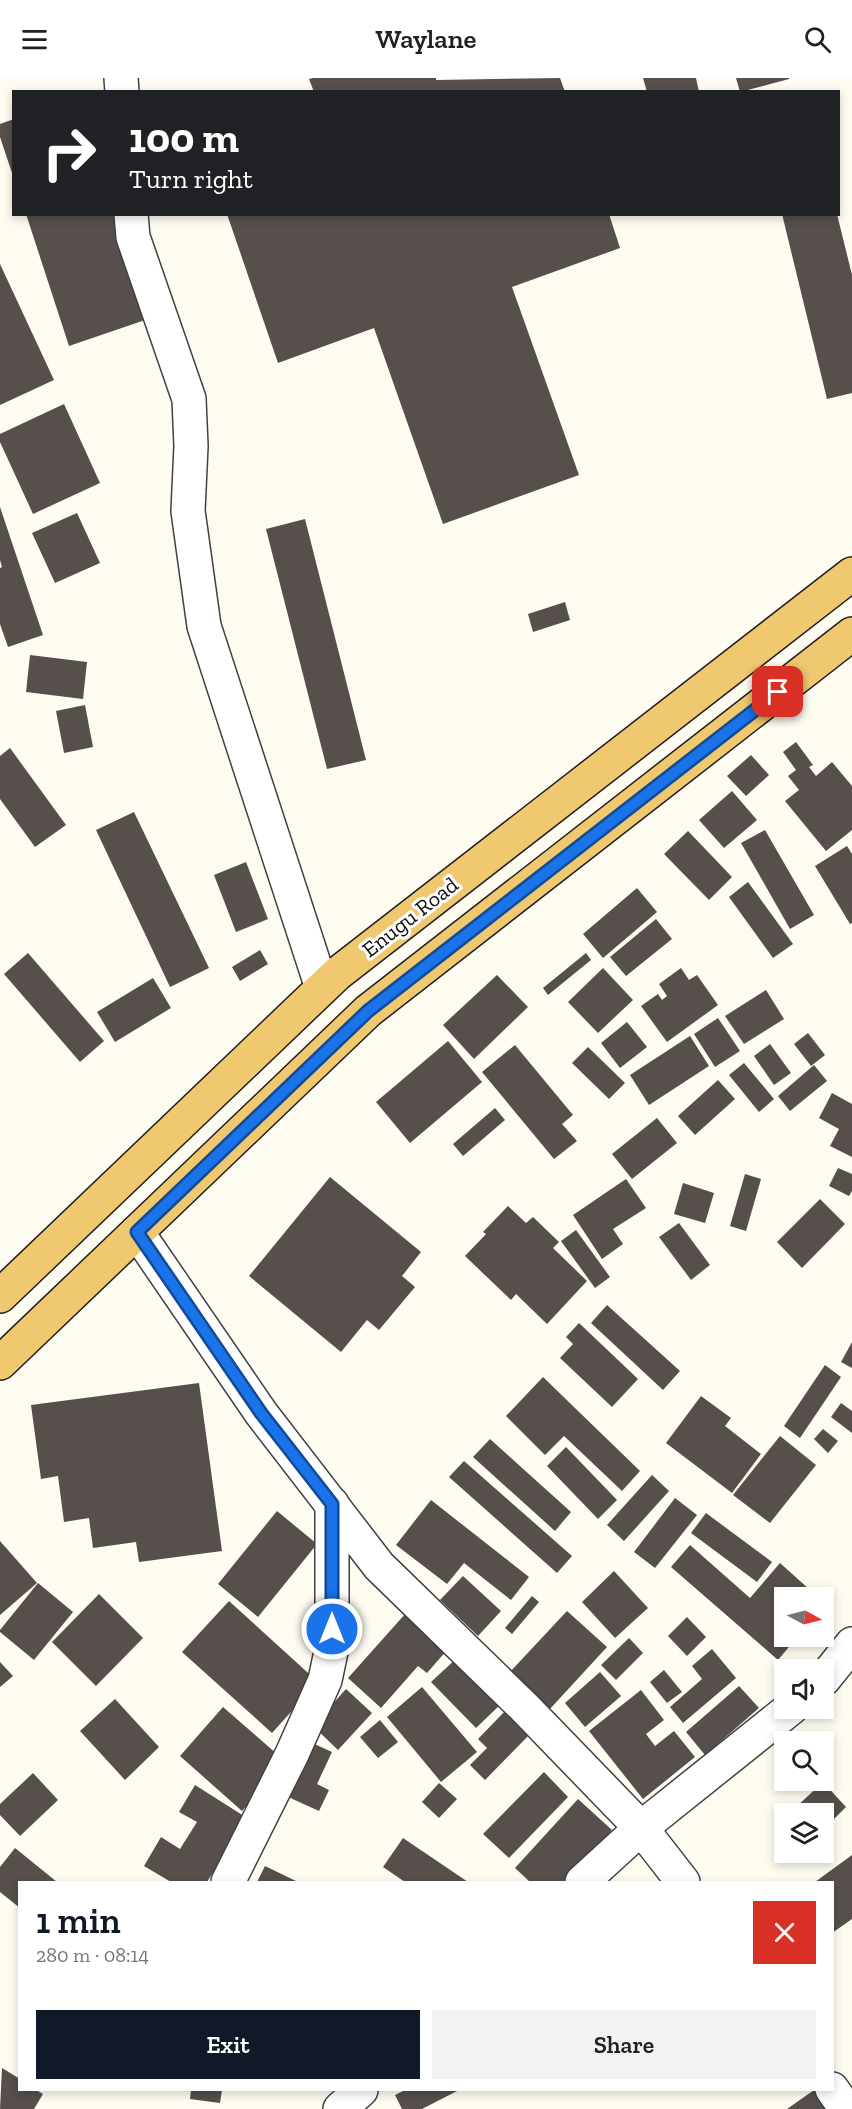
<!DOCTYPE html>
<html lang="en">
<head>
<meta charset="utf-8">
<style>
  :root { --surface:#fff; --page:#f2f2f2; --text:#202124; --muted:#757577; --accent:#111827 }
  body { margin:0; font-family:"Zilla Slab",serif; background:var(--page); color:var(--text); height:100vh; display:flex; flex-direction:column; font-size:22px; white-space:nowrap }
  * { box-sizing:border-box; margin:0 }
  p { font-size:20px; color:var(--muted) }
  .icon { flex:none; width:33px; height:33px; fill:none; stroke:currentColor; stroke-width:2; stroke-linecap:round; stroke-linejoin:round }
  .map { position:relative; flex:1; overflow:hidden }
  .sheet { position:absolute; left:18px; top:1803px; width:816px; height:210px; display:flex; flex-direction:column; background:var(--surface); border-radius:0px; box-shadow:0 3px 9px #0003 }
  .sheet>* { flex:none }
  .banner { position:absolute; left:12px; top:12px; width:828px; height:126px; border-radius:0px; box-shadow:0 3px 9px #0003; background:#202124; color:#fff; overflow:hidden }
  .needle { width:39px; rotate:97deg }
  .buttons { position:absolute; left:774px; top:1509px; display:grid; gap:12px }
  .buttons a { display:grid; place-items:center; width:60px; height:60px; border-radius:0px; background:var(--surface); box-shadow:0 3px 9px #0003; font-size:30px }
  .pin { position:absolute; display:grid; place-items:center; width:51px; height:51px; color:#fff; margin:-26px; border-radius:12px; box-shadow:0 3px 9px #0006 }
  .me { position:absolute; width:66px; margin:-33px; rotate:0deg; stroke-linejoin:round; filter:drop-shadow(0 0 4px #0008) }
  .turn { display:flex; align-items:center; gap:21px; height:126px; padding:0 18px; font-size:27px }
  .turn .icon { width:78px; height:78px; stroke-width:2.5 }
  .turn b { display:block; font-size:42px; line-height:51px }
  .round { display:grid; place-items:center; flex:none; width:63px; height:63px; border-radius:0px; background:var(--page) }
  .head { display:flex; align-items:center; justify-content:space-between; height:102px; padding:0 18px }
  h1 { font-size:36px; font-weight:600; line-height:45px; color:var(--accent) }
  .cta { display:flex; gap:12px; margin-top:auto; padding:12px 18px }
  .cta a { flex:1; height:69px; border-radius:0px; background:var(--accent); color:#fff; font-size:24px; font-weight:600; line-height:69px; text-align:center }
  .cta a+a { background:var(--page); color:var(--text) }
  header { display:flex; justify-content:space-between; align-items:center; height:78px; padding:0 18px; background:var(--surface); font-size:27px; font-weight:600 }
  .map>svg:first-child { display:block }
</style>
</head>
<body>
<header><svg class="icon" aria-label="menu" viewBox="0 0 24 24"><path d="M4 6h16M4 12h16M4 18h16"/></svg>Waylane<svg class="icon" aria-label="search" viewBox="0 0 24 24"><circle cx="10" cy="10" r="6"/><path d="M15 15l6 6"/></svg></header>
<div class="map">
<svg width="852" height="2031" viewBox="0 0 852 2031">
  <rect width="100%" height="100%" fill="#fefbf1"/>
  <!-- building -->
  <g fill="#564f4b">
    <polygon points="313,0 436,0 436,2 560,0 565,14 314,14 309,1"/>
    <polygon points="643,0 696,0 699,14 647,14"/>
    <polygon points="736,0 789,0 789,1 740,14"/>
    <polygon points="14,41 14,98 13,98 0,59 0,46"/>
    <polygon points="26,136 114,136 148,241 69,268"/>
    <polygon points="227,136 609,136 620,170 512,209 579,397 443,446 374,250 278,285"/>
    <polygon points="782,136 837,136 852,197 852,315 827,321"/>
    <polygon points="0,186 54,302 0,327"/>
    <polygon points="64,326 100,405 33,436 0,364 0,356"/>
    <polygon points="0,429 43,557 8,569 0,546 0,490 2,489 0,482"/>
    <polygon points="77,435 100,485 55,505 32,455"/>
    <polygon points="305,441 366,682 327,691 266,451"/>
    <polygon points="565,524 570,542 533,554 528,536"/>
    <polygon points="30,577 87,584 83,621 26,614"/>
    <polygon points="85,627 93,669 64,675 56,633"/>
    <polygon points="796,664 813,687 809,689 816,698 832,684 852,708 852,752 826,773 785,723 799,712 788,698 796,692 783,674"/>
    <polygon points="10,670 66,747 35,769 0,721 0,678"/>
    <polygon points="751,677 769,697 746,718 727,698"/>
    <polygon points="732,713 757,742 724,770 699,742"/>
    <polygon points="134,734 209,890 170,909 96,752"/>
    <polygon points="765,752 814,837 790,851 741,765"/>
    <polygon points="688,753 732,799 709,822 664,776"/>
    <polygon points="847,768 852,776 852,845 850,846 815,788"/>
    <polygon points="246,784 268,841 236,854 214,797"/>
    <polygon points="748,804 793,866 773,880 729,819"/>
    <polygon points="637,810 657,834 603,880 583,856"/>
    <polygon points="656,841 672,861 626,898 610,879"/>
    <polygon points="260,872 268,886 240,903 232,889"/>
    <polygon points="28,875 104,963 80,984 4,896"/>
    <polygon points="586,875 591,882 548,917 543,910"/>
    <polygon points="603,890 633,922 598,955 568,924"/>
    <polygon points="681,890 689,902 697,897 718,927 667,964 641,928 658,916 662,922 667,918 659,906"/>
    <polygon points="497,897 528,929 474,981 443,947"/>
    <polygon points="153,900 171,930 115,964 97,934"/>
    <polygon points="766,912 784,941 744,966 725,938"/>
    <polygon points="718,940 740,973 715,989 694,956"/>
    <polygon points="627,944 647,969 620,990 601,965"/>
    <polygon points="808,955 825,977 811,988 794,966"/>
    <polygon points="690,958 709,988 649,1027 630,997"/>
    <polygon points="448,963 482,1004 410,1065 376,1024"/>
    <polygon points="770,966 791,995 774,1007 754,978"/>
    <polygon points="515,967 573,1037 562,1046 577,1063 554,1081 482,994"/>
    <polygon points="588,969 625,1005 609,1021 572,985"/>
    <polygon points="744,985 774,1021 759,1034 729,997"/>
    <polygon points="814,987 827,1003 790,1033 778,1018"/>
    <polygon points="718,1002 735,1021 695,1057 678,1038"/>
    <polygon points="832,1015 852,1026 852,1079 830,1068 839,1051 819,1040"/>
    <polygon points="495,1030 505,1042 463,1078 453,1066"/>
    <polygon points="657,1040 677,1065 632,1101 612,1076"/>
    <polygon points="838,1090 852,1096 852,1113 849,1118 829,1108"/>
    <polygon points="745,1096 761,1101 746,1153 730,1148"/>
    <polygon points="330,1099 421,1174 402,1198 415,1209 379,1252 367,1242 341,1274 249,1198"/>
    <polygon points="626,1101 646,1130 613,1151 623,1166 602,1181 573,1137"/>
    <polygon points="683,1105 714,1115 705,1145 674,1136"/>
    <polygon points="820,1121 845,1146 802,1190 777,1164"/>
    <polygon points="508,1128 526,1145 533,1139 559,1164 553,1170 587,1203 547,1246 516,1216 511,1222 465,1178 486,1156 483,1154"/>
    <polygon points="679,1145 710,1187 691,1202 659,1159"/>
    <polygon points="576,1152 610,1199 595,1210 561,1163"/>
    <polygon points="607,1227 680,1293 663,1312 591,1245"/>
    <polygon points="579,1245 638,1301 612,1329 560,1280 573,1266 566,1259"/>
    <polygon points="852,1264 852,1290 841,1284"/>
    <polygon points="825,1287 841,1299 800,1360 784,1348"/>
    <polygon points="543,1299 640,1393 622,1413 564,1358 545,1377 506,1338"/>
    <polygon points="199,1305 222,1473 139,1484 136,1464 93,1470 89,1440 64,1444 58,1398 41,1401 31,1327"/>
    <polygon points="701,1318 731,1340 725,1348 761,1376 732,1415 666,1365"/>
    <polygon points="841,1325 852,1333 852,1355 831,1339"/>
    <polygon points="823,1351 838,1363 828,1375 814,1361"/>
    <polygon points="780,1358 816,1387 770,1445 733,1417"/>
    <polygon points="490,1361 571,1434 555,1453 473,1379"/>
    <polygon points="566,1369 617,1422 598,1441 547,1388"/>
    <polygon points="464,1383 572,1478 557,1495 449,1399"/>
    <polygon points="652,1397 669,1413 624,1463 607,1447"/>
    <polygon points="675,1420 697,1437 655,1490 634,1474"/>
    <polygon points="431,1422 529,1499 511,1522 464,1485 447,1506 396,1467"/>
    <polygon points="277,1433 317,1466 258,1539 218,1506"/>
    <polygon points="706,1435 772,1484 757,1504 691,1455"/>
    <polygon points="0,1463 37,1505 0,1537"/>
    <polygon points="690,1467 750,1520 780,1485 819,1520 784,1520 784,1558 798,1558 778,1582 671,1489"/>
    <polygon points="614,1493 648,1530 615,1560 582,1524"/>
    <polygon points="463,1498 501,1533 478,1558 440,1522"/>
    <polygon points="38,1505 73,1534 34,1582 0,1554 0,1552"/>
    <polygon points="99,1516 143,1560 96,1608 52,1564"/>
    <polygon points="532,1518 539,1524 512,1556 505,1550"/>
    <polygon points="229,1523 318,1604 272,1655 182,1574"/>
    <polygon points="567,1533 607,1569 549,1632 509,1595"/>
    <polygon points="406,1535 447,1572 427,1595 418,1588 381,1630 348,1600"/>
    <polygon points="687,1539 706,1559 687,1578 668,1558"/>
    <polygon points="629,1560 643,1575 616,1602 601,1587"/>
    <polygon points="712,1571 736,1600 683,1645 670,1629 702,1601 692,1588"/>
    <polygon points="458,1579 502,1625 476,1650 431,1604"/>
    <polygon points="0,1584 13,1598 0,1609"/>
    <polygon points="664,1592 682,1614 667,1625 650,1604"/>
    <polygon points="600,1594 621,1618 585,1649 565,1625"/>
    <polygon points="739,1608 759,1630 705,1677 686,1654"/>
    <polygon points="422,1609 477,1674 441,1704 387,1639"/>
    <polygon points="346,1611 372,1635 338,1672 313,1648"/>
    <polygon points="641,1612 664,1642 646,1656 655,1668 674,1653 695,1679 643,1721 589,1653"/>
    <polygon points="115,1621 159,1669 125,1702 80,1653"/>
    <polygon points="223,1629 286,1684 242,1733 180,1678"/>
    <polygon points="507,1631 531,1655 485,1702 470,1687 487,1670 478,1661"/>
    <polygon points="380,1642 398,1664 378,1680 360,1659"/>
    <polygon points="310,1664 332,1674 317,1706 329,1712 319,1733 286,1718"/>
    <polygon points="544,1694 568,1719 509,1780 483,1756"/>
    <polygon points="33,1695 58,1722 20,1758 0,1737 0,1726"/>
    <polygon points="823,1704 846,1729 824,1751 824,1736 800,1736 795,1730"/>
    <polygon points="439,1705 457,1721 439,1740 422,1724"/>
    <polygon points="195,1707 247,1740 207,1804 171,1804 144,1788 161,1759 180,1771 197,1744 179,1734"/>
    <polygon points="578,1721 612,1752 565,1804 530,1804 515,1790"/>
    <polygon points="403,1760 468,1804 405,1804 383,1789"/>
    <polygon points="15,1770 57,1804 20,1804 20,1830 0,1814 0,1789"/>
    <polygon points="852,1777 852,1841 832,1855 832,1804 815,1804"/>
    <polygon points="265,1788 298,1804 257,1804"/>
    <polygon points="2,1990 20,2001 20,2012 36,2012 43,2016 34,2031 0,2031"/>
    <polygon points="191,2012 222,2012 220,2025 190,2021"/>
    <polygon points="405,2012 459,2012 422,2031 402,2031 395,2017"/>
    <polygon points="814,2012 827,2031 787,2031"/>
  </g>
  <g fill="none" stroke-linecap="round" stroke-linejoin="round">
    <defs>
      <g id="minor">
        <polyline points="121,0 122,14"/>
        <polyline points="131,136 133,159 189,321 191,368 188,433 204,548 322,910"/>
        <polyline points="137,1154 261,1335 379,1488 524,1629 641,1750 683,1804"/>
        <polyline points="824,1601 852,1566"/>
        <polyline points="228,1804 292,1676 325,1602 332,1569 332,1426"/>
        <polyline points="582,1804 641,1750 791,1630"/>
        <polyline points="832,2011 846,2031"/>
        <polyline points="340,2031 361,2012"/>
      </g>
      <g id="major">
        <polyline points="0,1218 337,896 852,496"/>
        <polyline points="0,1285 368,933 852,556"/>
      </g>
    </defs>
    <!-- minor casing -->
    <use href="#minor" stroke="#414141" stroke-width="36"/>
    <!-- major casing -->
    <use href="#major" stroke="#1f1f1f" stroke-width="36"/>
    <!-- minor -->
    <use href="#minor" stroke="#fff" stroke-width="33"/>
    <!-- major -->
    <use href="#major" stroke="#f0c86f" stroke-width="33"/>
  </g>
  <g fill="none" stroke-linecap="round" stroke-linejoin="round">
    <defs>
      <polyline id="route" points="332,1551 332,1426 261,1335 137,1154 368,933 778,614"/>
    </defs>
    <!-- route casing -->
    <use href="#route" stroke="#114b97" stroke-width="15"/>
    <!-- route -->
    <use href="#route" stroke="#1a73e8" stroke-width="10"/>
  </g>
  <g text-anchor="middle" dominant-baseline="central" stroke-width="6" stroke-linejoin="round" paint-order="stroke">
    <!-- street labels -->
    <g font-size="22" fill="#0e0e0e" stroke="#fff">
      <text transform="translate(410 839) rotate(-38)">Enugu Road</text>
    </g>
  </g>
</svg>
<div class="buttons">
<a><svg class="needle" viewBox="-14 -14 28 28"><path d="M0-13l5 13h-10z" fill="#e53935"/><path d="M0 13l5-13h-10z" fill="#757577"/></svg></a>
<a><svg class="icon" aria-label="sound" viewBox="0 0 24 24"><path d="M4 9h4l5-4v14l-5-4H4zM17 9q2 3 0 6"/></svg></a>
<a><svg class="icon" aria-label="search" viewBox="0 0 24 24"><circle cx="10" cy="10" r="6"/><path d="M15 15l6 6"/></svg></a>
<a><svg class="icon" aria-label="layers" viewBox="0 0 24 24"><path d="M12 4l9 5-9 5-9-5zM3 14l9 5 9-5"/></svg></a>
</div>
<div class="pin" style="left:778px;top:614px;background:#d93025"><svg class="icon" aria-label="arrive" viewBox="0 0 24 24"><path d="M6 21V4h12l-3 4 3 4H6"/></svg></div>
<svg class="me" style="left:332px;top:1551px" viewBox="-20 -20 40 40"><circle r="17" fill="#1a73e8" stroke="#fff" stroke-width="3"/><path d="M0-11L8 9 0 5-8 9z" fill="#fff"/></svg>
<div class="banner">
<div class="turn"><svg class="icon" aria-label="right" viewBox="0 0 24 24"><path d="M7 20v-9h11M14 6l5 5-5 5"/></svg><div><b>100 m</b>Turn right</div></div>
</div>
<section class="sheet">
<div class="head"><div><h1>1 min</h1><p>280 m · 08:14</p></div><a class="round" style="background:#d93025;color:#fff"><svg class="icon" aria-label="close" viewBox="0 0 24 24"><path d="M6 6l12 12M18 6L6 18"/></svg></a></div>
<div class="cta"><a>Exit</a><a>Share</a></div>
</section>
</div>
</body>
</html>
